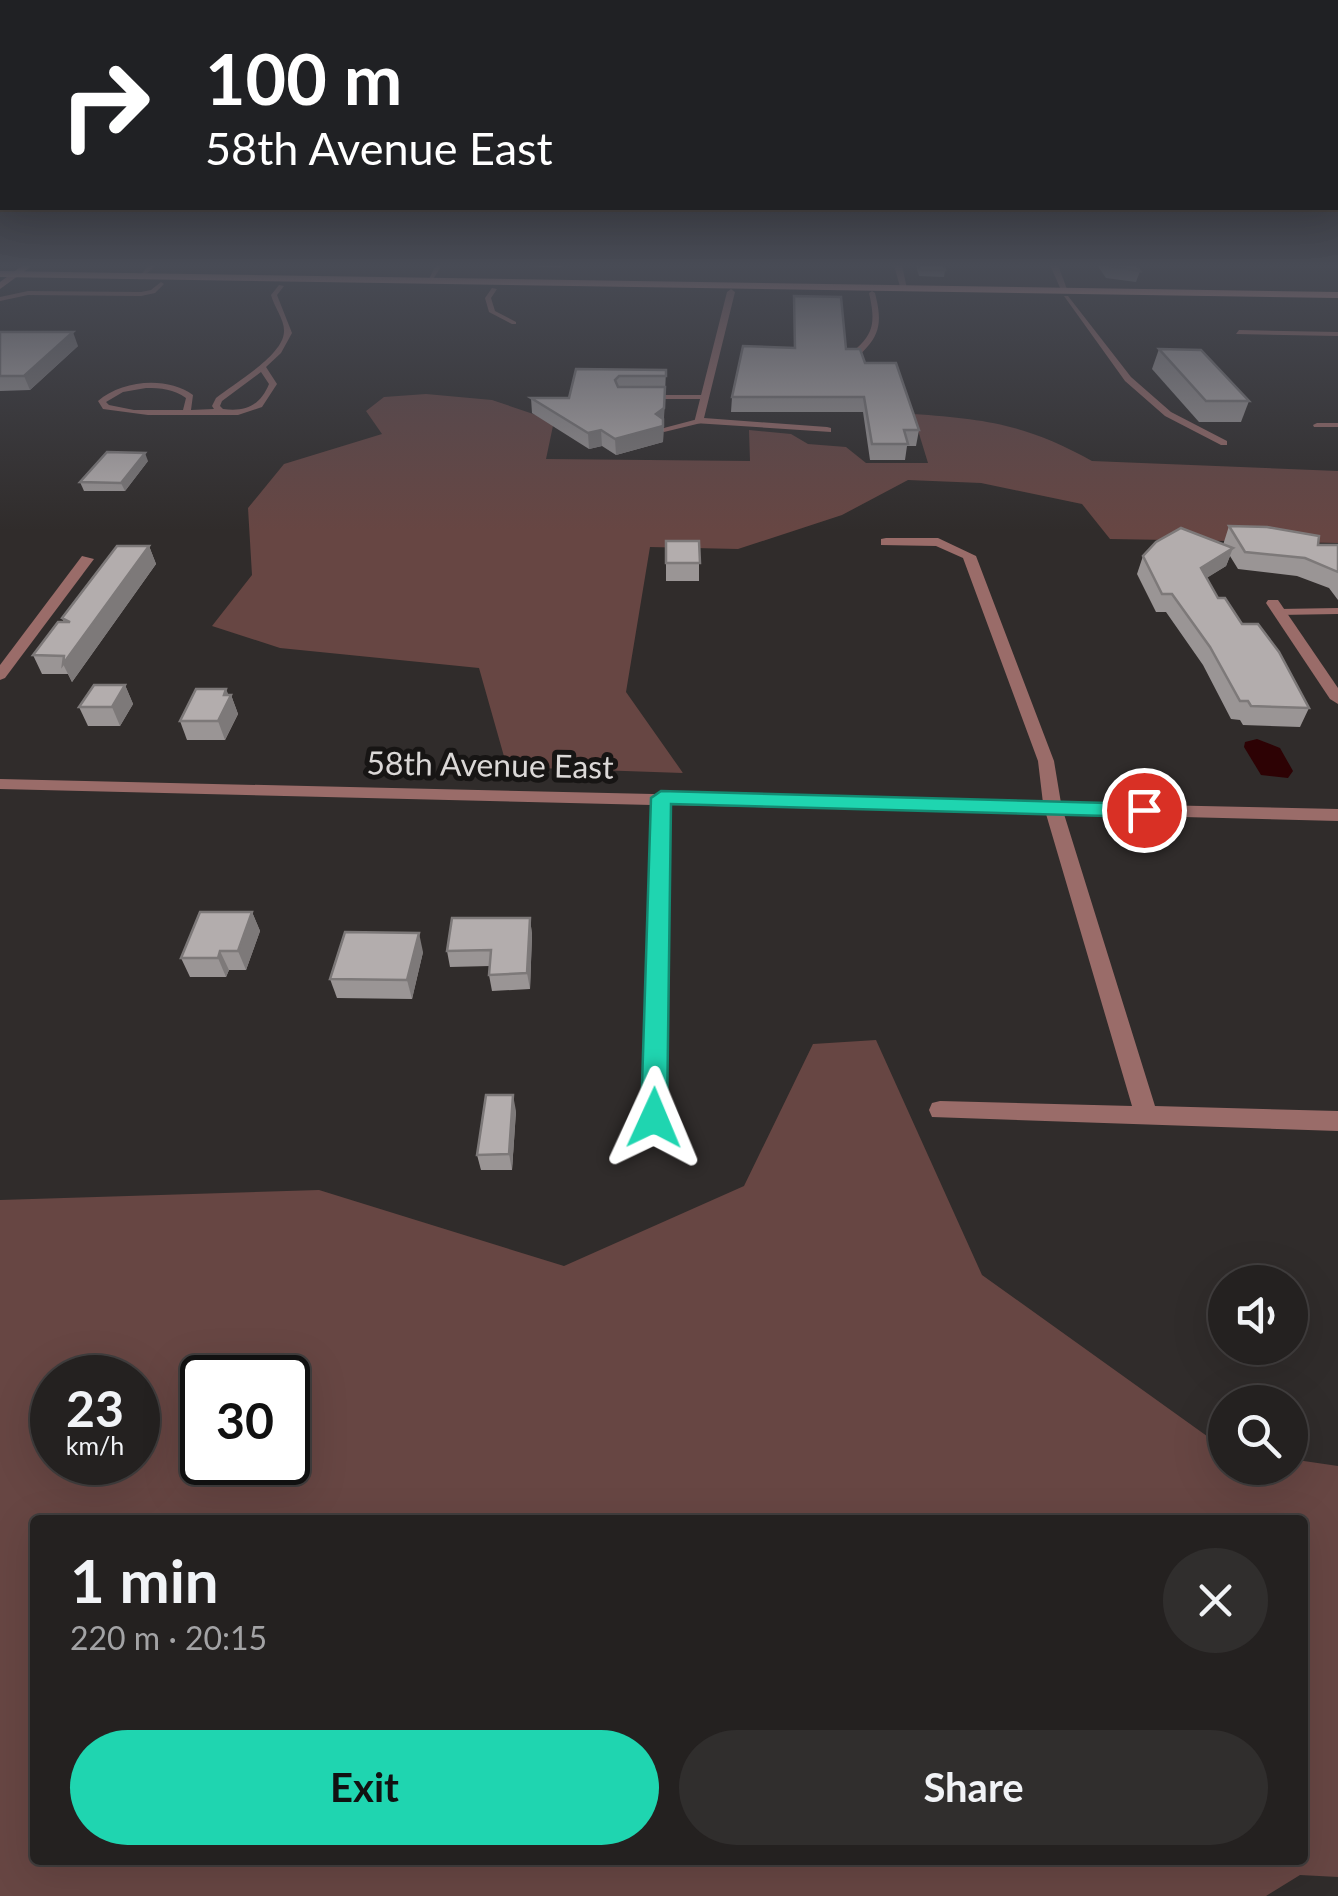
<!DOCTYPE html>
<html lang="en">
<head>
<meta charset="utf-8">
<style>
  :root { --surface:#242120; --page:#302e2d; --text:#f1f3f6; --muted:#a3a3a5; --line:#413e3e; --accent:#1fd5b0 }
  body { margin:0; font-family:Lato,sans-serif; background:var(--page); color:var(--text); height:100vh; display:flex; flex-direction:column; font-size:38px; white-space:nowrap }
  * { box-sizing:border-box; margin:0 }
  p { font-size:32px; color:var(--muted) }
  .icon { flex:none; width:55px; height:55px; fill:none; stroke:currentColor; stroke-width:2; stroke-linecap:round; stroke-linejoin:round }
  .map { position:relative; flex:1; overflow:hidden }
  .panel { position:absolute; left:30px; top:1515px; width:1278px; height:350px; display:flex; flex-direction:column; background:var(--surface); border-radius:10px; box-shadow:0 10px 40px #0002,0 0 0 2px var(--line) }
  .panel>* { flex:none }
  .banner { position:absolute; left:0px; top:0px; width:1340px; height:210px; box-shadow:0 10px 40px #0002,0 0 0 2px var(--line); background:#202124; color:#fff; overflow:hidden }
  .fabs { position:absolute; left:1208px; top:1265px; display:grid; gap:20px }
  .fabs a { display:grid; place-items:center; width:100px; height:100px; border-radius:50%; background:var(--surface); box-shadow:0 10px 40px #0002,0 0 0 2px var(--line); font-size:50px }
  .speed { position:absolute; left:30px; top:1355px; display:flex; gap:20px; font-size:50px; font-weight:700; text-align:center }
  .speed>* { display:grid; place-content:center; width:130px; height:130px; border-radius:50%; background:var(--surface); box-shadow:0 10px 40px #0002,0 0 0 2px var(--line); line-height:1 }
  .speed small { font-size:25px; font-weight:400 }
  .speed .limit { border:5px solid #111; border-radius:15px; background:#fff; color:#111 }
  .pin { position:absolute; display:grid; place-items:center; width:85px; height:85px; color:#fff; margin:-42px; border:5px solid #fff; border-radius:50%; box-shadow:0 2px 10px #0007 }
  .me { position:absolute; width:110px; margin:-55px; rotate:1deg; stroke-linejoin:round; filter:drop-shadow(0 0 8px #0008) }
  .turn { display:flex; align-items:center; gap:35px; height:210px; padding:0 40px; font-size:45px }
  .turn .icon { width:130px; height:130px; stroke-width:2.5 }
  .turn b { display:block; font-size:70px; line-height:85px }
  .round { display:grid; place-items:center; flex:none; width:105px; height:105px; border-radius:52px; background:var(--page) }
  .summary { display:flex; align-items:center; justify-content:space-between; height:170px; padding:0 40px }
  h1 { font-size:60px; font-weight:700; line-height:75px }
  .primary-button { display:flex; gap:20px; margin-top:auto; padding:20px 40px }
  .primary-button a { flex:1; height:115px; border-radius:60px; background:var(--accent); color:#111; font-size:40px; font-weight:700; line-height:115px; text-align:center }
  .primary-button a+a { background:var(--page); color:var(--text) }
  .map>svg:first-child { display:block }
</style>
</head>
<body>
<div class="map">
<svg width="1338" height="1896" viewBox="0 0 1338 1896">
  <rect width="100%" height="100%" fill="#302c2b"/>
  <!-- green -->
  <g fill="#674643" fill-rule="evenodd">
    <path d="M 426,394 L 492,400 L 554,421 L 546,459 L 750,461 L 749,430 L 791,434 L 808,444 L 846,447 L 866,463 L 928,463 L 913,414 C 987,419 1027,425 1092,461 L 1338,471 L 1338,543 L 1110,539 L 1082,504 L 981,483 L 908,480 L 842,515 L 738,549 L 650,547 L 626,692 L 683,773 L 507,767 L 479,668 L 280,648 L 212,626 L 252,575 L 248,508 L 284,464 L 382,434 L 366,411 L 384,397 Z"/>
    <path d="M 876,1040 L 982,1275 L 1225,1449 L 1225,1468 L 1290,1468 L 1290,1459 L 1338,1466 L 1338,1877 L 1300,1875 L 1266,1896 L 0,1896 L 0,1200 L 319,1190 L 564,1266 L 744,1186 L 813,1044 ZM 52,1378 L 138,1378 L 138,1462 L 52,1462 ZM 202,1378 L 288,1378 L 288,1462 L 202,1462 ZM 1302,1520 L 1302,1860 L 35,1860 L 35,1520 Z"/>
  </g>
  <!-- water -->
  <polygon fill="#2d0204" points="1257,739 1280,748 1293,771 1288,778 1261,775 1244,747 1245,742"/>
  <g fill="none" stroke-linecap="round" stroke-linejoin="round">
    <!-- lane -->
    <g fill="#9a6c69" fill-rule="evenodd">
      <polygon points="149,265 156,265 143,277 139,277"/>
      <polygon points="436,265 442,265 432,281 428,281"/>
      <polygon points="512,265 563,265 563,266 560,268"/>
      <polygon points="161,282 164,284 155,293 141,296 28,295 0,301 0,297 28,291 141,292 151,290"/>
      <path d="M 279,285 L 284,286 L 277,295 L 292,333 L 281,353 L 266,367 L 277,384 L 262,407 L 238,415 L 148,415 L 103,409 L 98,401 C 122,380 167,376 193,395 L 191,410 L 214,409 L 212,406 L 216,398 C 233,384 283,356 284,332 C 285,320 274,307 271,295 ZM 261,372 L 269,384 C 260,406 245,412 223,409 L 220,406 L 222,401 ZM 146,388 C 161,388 174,389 186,398 L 183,410 L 134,410 L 109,405 L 106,402 L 123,392 Z"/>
      <polygon points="492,288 497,289 491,298 495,311 516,322 516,324 512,324 489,312 485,298"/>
      <path d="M 872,291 L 875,293 C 883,325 880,337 855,359 L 849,359 L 849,355 C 874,335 876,324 869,293 Z"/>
      <polygon points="1064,296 1068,296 1131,377 1171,412 1227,441 1227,445 1221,445 1165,416 1125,381"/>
      <polygon points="1239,330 1338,332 1338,336 1236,334"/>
      <polygon points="649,395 705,395 709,397 705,399 646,399 646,395"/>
      <polygon points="698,419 701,419 701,423 664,432 660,429"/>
      <polygon points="1317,423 1338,423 1338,427 1314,427 1313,425"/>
      <polygon points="1338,608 1338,614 1279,615 1274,612 1279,609"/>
    </g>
    <!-- street -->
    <g fill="#9a6c69" fill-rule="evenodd">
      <polygon points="894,265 902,265 907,289 900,287"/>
      <polygon points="1050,265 1058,265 1068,292 1061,290"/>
      <polygon points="731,289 735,292 704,418 827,427 831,428 831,432 694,423 727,292"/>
      <polygon points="886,538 938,538 976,556 1054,761 1061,803 1338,809 1338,821 1064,814 1155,1106 1338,1111 1338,1131 932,1117 929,1110 932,1103 940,1101 1132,1106 1046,814 670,805 665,1117 662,1124 654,1127 646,1124 643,1117 652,805 0,789 0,779 1043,803 1038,761 963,558 936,546 881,545 881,539"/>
      <polygon points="82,556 94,559 5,678 0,680 0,665"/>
      <polygon points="1268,600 1278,600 1338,688 1338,704 1330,699 1266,603"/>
    </g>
    <!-- secondary -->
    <polygon fill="#d88f8a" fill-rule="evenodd" points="23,265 33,265 0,289 0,282"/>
    <!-- primary -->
    <polygon fill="#fcb0ab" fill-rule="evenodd" points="0,271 1338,292 1338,298 0,277"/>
  </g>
  <!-- wall -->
  <g fill="#9a9595">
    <polygon points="916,265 943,265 945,270 944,277 919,276"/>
    <polygon points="1097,265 1136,265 1140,271 1136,282 1106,278"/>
    <polygon points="794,296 846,349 865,363 919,430 916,446 907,446 905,460 870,460 863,412 731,412 732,397 794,348"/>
    <polygon points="0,332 78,346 30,390 0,391"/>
    <polygon points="1159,349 1249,401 1241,422 1199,422 1152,369"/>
    <polygon points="576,369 666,370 663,442 616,455 602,446 589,449 532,413 531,398 569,398"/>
    <polygon points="148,461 125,491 84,491 80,482"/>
    <polygon points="1229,526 1318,545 1338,545 1338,600 1329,588 1297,576 1238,569 1230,556 1226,566 1206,578 1218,598 1242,624 1309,708 1300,727 1243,725 1240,720 1231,719 1203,665 1166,612 1156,612 1137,574 1143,556 1223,545"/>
    <rect x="666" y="541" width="33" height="40"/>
    <polygon points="149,546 156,564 72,682 68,674 42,674 33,655 64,622 62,618"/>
    <polygon points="125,685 133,704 120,726 88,726 79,707"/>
    <polygon points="228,695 231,695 238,714 225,740 187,740 180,721"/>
    <polygon points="252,912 260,931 246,970 229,970 226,977 190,977 181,958"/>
    <polygon points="530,918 532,935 530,989 492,991 489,975 490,966 450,967 447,951"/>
    <polygon points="423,952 412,999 337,998 330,979"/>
    <polygon points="516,1111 512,1170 481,1170 477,1155"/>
  </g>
  <!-- shaded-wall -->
  <g fill="#7d7979">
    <polygon points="73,332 78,346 30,390 24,376"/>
    <polygon points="665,387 663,442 616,455 615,439 656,414"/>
    <polygon points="601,430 602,446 589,449 588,433"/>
    <polygon points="145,453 148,461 125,491 121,483"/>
    <polygon points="149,546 156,564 72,682 63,664"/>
    <polygon points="1233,548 1226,566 1194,586 1201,568"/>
    <polygon points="125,685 133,704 120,726 112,707"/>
    <polygon points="226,689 230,698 231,695 238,714 225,740 218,721"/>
    <polygon points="252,912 260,931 246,970 238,951"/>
    <polygon points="530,918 532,935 530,989 527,973"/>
    <polygon points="419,933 423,952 412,999 407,980"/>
    <polygon points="220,951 229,970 226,977 218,958"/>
    <polygon points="513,1095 516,1111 512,1170 509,1154"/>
  </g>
  <!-- building -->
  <g fill="#b3adad" stroke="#7d7979" stroke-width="2.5">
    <polygon points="919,265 943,265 945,270 920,270"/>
    <polygon points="1109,265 1136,265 1140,271 1109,266"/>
    <polygon points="794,296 841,297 846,349 860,349 865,363 896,363 919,430 904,430 908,444 872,444 864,397 732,397 743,346 795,348"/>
    <polygon points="0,332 73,332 24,376 0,376"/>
    <polygon points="1159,349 1201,350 1249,401 1206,401"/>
    <polygon points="576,369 666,370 666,376 619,376 615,380 618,387 665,387 664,408 656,414 663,419 663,426 615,439 601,430 588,433 531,398 569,398"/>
    <polygon points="107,452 145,453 121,483 80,482"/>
    <polygon points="1229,526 1267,527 1319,536 1318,545 1338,545 1338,572 1305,558 1245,552"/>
    <polygon points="1181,528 1233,548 1201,568 1218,598 1225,598 1242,624 1258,624 1279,652 1309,708 1251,706 1248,701 1240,701 1210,647 1172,594 1162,594 1143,556 1156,542"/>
    <polygon points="666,541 699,541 700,563 666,563"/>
    <polygon points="117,546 149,546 63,664 64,656 33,655 58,622 70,622 62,618"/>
    <polygon points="94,685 125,685 112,707 79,707"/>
    <polygon points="196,689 226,689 224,695 231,695 218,721 180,721"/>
    <polygon points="200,912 252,912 238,951 220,951 218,958 181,958"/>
    <polygon points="452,918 530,918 527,973 489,975 491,950 447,951"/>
    <polygon points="345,932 419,933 407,980 330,979"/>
    <polygon points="486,1095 513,1095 509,1154 477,1155"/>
  </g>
  <!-- sky -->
  <linearGradient id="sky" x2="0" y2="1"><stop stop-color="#1a1818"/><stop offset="0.5" stop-color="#484b55"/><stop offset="1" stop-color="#484b55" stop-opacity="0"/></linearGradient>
  <rect width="1338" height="531" fill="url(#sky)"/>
  <!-- route -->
  <polygon fill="#1fd5b0" stroke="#148a72" stroke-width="2.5" points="661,791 1144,804 1154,810 1144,817 671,804 667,1118 663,1125 654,1128 645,1125 641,1118 651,798"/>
  <g text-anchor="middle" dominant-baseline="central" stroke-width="10" stroke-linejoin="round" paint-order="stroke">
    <!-- street labels -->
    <g font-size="32" fill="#dbd8d7" stroke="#171514">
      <text transform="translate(490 764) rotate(1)">58th Avenue East</text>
    </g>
  </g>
</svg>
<div class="fabs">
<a><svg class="icon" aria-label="sound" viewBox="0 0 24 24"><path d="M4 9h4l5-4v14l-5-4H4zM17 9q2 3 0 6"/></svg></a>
<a><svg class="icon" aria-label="search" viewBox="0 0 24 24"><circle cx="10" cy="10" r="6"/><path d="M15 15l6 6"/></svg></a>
</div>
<div class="speed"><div>23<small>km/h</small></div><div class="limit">30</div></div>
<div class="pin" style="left:1144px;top:810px;background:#d93025"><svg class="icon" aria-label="arrive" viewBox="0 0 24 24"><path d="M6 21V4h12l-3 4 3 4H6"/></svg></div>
<svg class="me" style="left:654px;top:1118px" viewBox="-20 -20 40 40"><path d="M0-17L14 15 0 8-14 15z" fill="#1fd5b0" stroke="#fff" stroke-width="4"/></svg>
<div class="banner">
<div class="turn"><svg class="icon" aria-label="right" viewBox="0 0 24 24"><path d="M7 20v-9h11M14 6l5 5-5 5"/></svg><div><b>100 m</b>58th Avenue East</div></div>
</div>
<section class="panel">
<div class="summary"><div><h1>1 min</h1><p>220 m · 20:15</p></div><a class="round"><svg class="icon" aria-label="close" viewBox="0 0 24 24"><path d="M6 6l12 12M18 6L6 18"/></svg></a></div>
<div class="primary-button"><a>Exit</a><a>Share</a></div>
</section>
</div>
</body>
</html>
